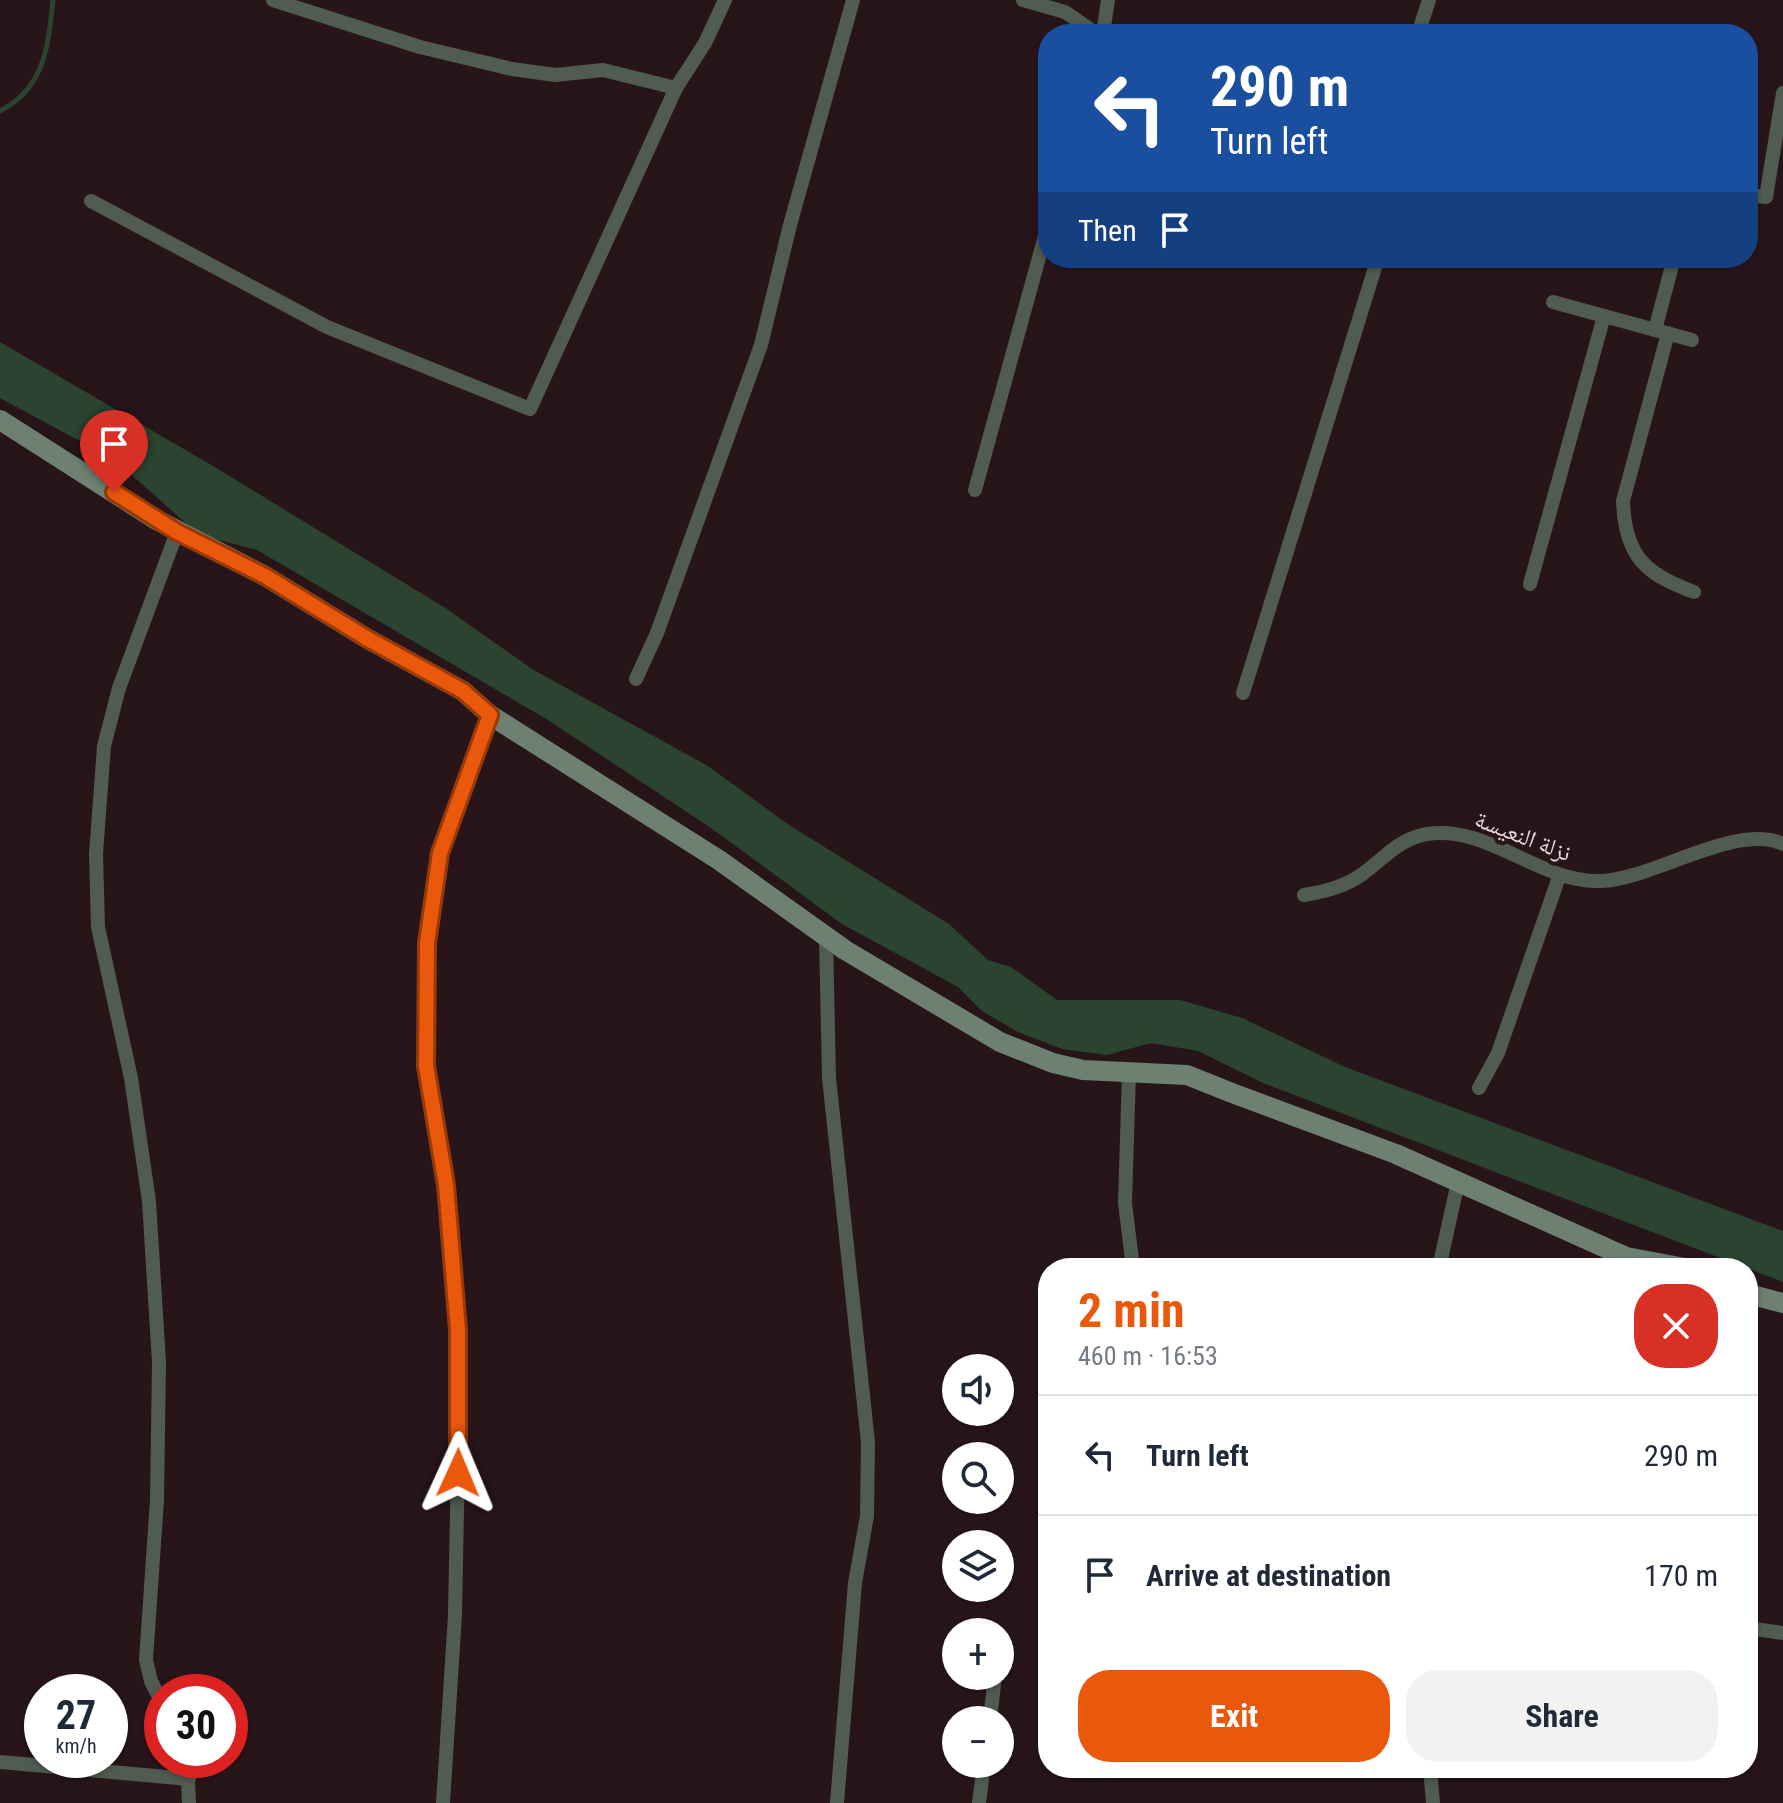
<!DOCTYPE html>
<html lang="en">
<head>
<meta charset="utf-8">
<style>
  :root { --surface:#fff; --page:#f2f2f3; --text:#1f2937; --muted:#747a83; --line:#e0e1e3; --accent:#ea580c }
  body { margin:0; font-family:"Roboto Condensed","Noto Naskh Arabic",sans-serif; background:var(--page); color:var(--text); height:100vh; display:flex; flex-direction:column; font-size:30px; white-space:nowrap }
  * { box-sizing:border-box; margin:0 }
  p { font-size:26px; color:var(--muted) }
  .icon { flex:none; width:44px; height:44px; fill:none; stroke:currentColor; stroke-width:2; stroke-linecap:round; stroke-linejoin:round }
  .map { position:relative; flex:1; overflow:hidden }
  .side { position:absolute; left:1038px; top:1258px; width:720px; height:520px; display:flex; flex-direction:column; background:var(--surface); border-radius:32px; box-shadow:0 2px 6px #0004 }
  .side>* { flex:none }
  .guide { position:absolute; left:1038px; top:24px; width:720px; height:244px; border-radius:32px; box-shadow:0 2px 6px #0004; background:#1a4fa0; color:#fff; overflow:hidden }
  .fabs { position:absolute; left:942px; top:1354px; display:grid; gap:16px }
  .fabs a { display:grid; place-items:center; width:72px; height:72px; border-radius:50%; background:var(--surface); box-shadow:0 2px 6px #0004; font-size:40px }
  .speed { position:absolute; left:24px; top:1674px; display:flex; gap:16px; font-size:40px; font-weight:700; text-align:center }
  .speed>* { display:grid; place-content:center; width:104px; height:104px; border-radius:50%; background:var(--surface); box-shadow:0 2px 6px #0004; line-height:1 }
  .speed small { font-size:20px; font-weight:400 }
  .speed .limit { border:12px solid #d22; background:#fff; color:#111 }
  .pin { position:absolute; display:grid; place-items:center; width:68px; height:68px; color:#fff; margin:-82px -34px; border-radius:50% 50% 50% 0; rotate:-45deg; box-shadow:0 0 8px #0007 }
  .pin .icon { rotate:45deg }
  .me { position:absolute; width:88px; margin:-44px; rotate:1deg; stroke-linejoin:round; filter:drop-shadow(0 0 6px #0008) }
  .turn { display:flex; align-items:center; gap:28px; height:168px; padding:0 40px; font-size:36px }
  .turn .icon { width:104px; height:104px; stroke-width:2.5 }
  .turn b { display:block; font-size:56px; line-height:68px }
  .then { display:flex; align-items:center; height:76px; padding:0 40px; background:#0003; gap:16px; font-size:30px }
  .round { display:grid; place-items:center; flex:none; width:84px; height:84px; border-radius:32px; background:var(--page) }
  .overview { display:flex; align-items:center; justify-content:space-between; height:136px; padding:0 40px }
  h1 { font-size:48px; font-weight:700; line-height:60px; color:var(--accent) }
  .action { display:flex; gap:16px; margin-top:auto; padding:16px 40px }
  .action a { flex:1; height:92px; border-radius:32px; background:var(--accent); color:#fff; font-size:32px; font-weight:700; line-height:92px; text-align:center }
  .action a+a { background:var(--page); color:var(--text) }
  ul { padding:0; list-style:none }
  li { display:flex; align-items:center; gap:24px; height:120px; padding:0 40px; border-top:2px solid var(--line) }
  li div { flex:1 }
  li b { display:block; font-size:30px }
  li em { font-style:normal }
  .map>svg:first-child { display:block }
</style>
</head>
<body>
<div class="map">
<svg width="1783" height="1803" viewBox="0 0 1783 1803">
  <rect width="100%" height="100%" fill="#27151a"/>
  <!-- water -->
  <polygon fill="#2a4430" points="0,342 213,466 447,609 532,669 708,766 789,825 949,924 988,960 1011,967 1057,1000 1180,1000 1242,1018 1345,1067 1783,1231 1783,1282 1263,1083 1198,1051 1151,1043 1107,1055 1062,1049 1018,1032 982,1011 958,987 842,924 711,828 548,720 257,550 199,535 115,460 0,398"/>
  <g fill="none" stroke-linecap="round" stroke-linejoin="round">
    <!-- stream -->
    <path stroke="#2a4430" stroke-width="5" d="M 0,111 C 45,88 48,47 53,0"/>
    <!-- street -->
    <g stroke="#505b52" stroke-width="14">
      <polyline points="273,0 420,47 512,69 555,75 603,70 676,88"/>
      <polyline points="1023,0 1065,12 1097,34"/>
      <polyline points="1103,34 1108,0"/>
      <polyline points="1418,34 1429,0"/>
      <polyline points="1748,195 1766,197 1783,93"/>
      <polyline points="91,201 327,327 530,409 676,88 705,43 725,0"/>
      <polyline points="1553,302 1692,340"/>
      <polyline points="1655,330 1674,258"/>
      <path d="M 1668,333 L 1623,501 C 1625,555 1644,574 1694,592"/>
      <polyline points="975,490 1048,225"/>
      <polyline points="1530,584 1604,316"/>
      <polyline points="636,679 657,633 761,345 790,225 853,0"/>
      <polyline points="1243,693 1378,258"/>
      <path d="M 1304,895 C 1324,892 1344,887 1361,875 C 1384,859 1398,839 1427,834 C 1490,825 1539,883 1601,881 C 1654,879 1736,822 1783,844"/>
      <polyline points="826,936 829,1078 868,1442 867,1516 855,1583 837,1803"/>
      <polyline points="1129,1073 1125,1203 1133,1268"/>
      <polyline points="1479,1088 1498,1053 1559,877"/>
      <polyline points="1439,1268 1458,1182"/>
      <polyline points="1748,1628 1783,1633"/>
      <polyline points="162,1703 151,1681 146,1660 157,1500 159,1362 149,1201 131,1078 98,927 96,854 104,746 119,688 177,532"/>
      <polyline points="990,1720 995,1676"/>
      <polyline points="187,1760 189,1803"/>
      <polyline points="0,1762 189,1779"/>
      <polyline points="1430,1768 1433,1803"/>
      <polyline points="443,1803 455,1615 460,1359 446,1185 426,1066 427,943 440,853 490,715"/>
      <polyline points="979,1803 984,1764"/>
    </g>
    <!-- secondary -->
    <g stroke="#6d8071" stroke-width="20">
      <polyline points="0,420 155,519 265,576 368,639 463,691 490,715 719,860 845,950 1000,1042 1053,1063 1083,1070 1187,1075 1232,1093 1396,1154 1626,1257 1685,1268"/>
      <polyline points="1748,1294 1783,1303"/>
    </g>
  </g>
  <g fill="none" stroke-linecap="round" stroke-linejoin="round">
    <defs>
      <polyline id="route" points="114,492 177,532 265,576 368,639 463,691 490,715 440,853 427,943 426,1066 446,1185 458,1330 458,1473"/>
    </defs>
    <!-- route casing -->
    <use href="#route" stroke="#983908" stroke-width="20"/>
    <!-- route -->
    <use href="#route" stroke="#ea580c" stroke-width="14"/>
  </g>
  <g text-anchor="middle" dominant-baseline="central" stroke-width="8" stroke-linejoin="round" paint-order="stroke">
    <!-- street labels -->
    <g font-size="24" fill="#e4d6d9" stroke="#27151a">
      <text transform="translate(1523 836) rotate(21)">نزلة النعيسة</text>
    </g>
  </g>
</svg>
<div class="fabs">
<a><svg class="icon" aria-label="sound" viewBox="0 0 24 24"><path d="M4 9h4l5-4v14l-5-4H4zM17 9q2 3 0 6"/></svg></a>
<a><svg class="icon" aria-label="search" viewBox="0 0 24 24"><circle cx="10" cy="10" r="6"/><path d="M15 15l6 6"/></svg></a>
<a><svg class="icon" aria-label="layers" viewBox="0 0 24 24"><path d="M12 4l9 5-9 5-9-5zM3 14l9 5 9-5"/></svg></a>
<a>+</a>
<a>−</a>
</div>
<div class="speed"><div>27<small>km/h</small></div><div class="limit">30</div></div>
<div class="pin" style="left:114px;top:492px;background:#d93025"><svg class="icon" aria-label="arrive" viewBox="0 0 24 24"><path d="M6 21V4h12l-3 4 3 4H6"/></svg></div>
<svg class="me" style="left:458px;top:1473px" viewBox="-20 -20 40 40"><path d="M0-17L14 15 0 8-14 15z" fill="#ea580c" stroke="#fff" stroke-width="4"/></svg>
<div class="guide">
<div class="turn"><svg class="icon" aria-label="left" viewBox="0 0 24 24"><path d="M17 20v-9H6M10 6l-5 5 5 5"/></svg><div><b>290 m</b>Turn left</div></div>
<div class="then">Then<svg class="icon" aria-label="arrive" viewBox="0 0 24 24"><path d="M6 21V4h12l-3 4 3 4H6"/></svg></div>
</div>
<section class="side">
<div class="overview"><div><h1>2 min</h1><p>460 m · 16:53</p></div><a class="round" style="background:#d93025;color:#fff"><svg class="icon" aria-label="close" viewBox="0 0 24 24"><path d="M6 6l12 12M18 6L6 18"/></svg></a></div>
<ul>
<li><svg class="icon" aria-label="left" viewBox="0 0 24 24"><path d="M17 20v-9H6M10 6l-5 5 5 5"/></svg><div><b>Turn left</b></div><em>290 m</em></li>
<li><svg class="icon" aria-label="arrive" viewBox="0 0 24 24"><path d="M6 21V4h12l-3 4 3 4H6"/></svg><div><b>Arrive at destination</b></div><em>170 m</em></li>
</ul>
<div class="action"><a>Exit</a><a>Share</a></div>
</section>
</div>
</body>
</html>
